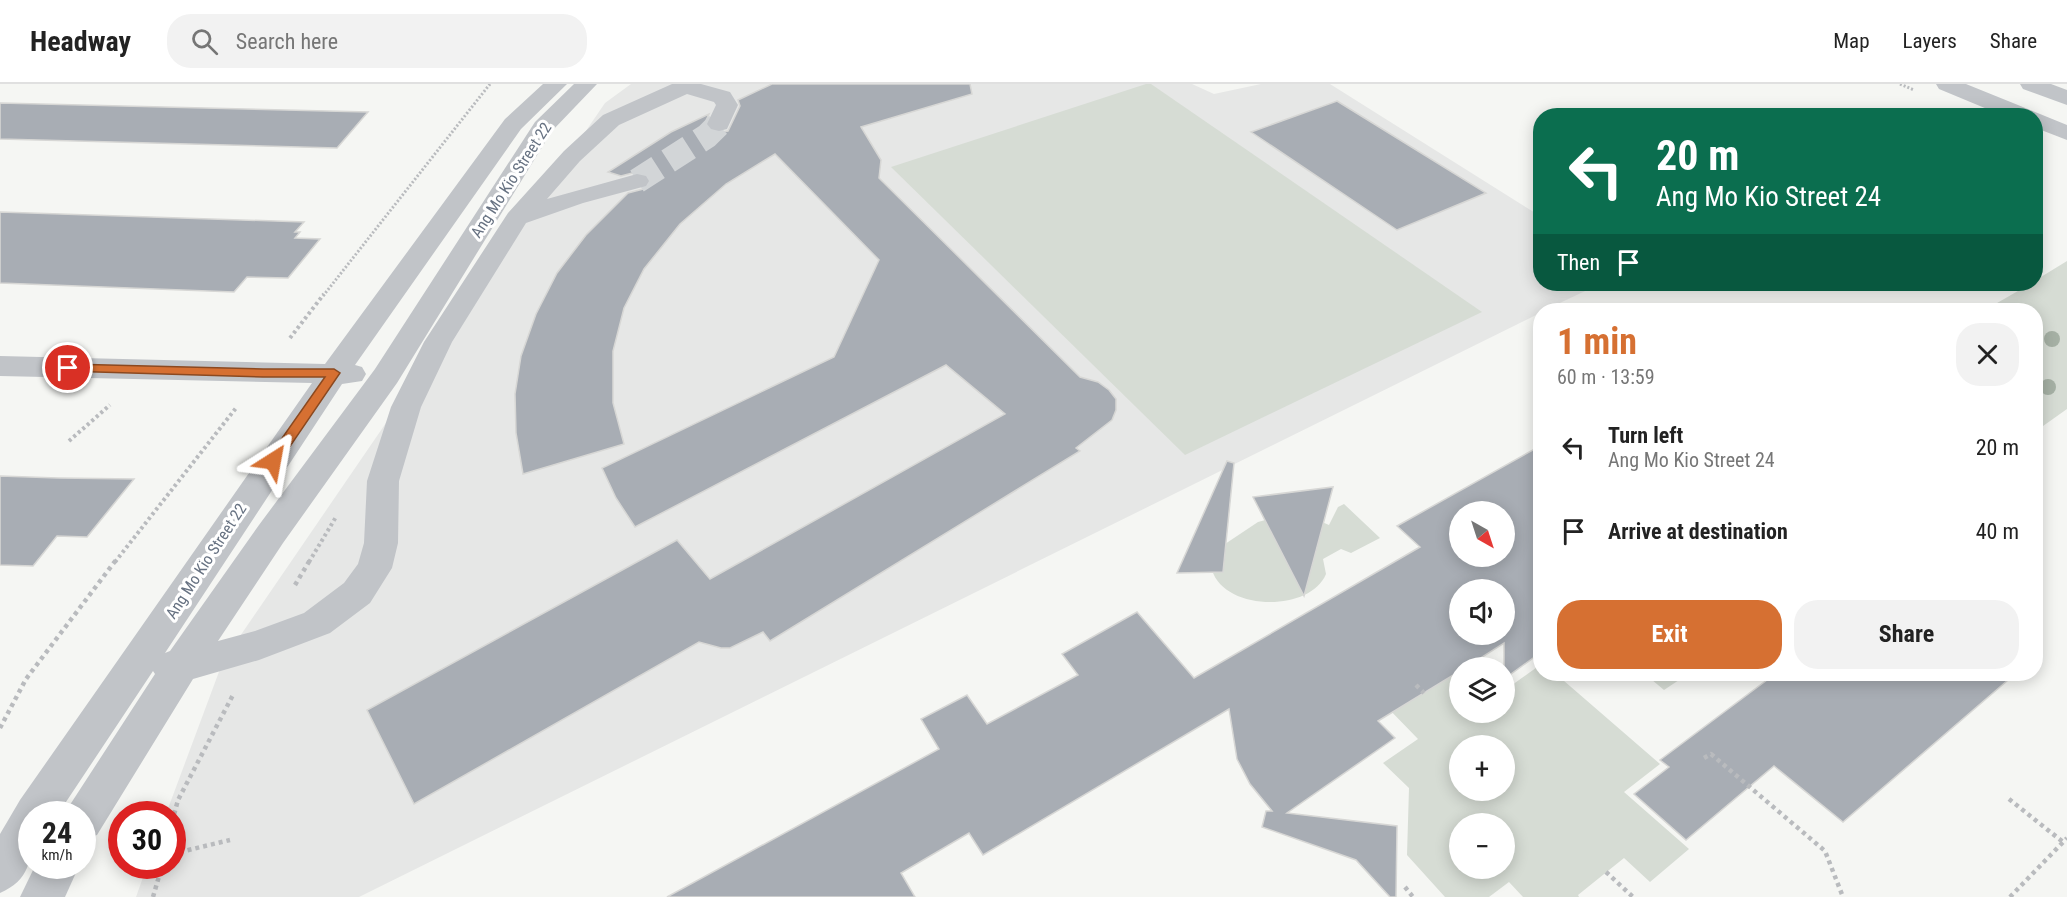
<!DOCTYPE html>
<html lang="en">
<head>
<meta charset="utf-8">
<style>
  :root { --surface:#fff; --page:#f2f2f2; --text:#222; --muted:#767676; --line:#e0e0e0; --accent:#d67032 }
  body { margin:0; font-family:"Roboto Condensed",sans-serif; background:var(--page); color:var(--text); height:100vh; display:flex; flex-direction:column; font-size:22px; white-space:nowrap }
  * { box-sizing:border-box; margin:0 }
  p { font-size:20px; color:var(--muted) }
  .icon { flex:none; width:33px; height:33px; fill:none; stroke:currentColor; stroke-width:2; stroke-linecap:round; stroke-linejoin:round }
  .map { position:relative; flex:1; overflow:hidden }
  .sheet { position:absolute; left:1533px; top:219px; width:510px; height:378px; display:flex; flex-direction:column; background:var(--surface); border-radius:24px; box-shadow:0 3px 15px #0003 }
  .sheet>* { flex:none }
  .top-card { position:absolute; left:1533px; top:24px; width:510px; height:183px; border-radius:24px; box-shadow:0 3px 15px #0003; background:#0b6e4f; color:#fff; overflow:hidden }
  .needle { width:39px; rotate:141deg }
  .controls { position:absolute; left:1449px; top:417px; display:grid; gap:12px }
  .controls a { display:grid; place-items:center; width:66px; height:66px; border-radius:50%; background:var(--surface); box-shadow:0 3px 15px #0003; font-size:30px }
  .speed { position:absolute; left:18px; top:717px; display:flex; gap:12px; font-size:30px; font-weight:700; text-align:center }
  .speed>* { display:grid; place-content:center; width:78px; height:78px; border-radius:50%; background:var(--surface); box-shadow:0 3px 15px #0003; line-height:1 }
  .speed small { font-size:15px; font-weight:400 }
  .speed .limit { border:9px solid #d22; background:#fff; color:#111 }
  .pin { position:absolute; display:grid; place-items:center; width:51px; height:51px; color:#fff; margin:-26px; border:3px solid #fff; border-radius:50%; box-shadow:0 2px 6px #0007 }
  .me { position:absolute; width:66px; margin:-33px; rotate:34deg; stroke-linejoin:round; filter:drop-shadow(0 0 4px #0008) }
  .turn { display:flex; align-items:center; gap:21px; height:126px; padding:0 24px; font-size:27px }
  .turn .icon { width:78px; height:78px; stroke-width:2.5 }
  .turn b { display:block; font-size:42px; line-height:51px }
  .then { display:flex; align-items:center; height:57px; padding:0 24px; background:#0003; gap:12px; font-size:22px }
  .round { display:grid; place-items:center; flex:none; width:63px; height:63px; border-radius:24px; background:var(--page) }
  .head { display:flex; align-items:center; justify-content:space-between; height:102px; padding:0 24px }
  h1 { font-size:36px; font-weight:700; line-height:45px; color:var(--accent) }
  .action { display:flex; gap:12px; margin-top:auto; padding:12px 24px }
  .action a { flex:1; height:69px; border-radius:24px; background:var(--accent); color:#fff; font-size:24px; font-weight:700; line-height:69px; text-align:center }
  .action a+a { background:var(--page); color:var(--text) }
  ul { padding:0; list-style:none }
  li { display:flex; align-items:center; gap:18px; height:84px; padding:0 24px }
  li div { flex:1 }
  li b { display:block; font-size:22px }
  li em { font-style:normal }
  header { display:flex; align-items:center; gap:36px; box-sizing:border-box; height:84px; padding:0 30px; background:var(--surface); border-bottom:2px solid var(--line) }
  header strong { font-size:28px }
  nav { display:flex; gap:33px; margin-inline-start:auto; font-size:21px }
  .search { width:420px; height:54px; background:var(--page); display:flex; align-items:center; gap:15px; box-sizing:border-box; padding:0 21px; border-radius:24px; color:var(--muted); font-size:22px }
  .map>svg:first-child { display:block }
</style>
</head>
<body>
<header>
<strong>Headway</strong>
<div class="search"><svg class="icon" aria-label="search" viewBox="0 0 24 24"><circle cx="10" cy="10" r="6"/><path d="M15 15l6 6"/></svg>Search here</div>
<nav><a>Map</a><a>Layers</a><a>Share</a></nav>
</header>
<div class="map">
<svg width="2067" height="813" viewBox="0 0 2067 813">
  <rect width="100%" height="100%" fill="#f5f6f3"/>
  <!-- built -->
  <polygon fill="#e6e7e6" points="631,0 1192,0 1214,10 1261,0 1330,0 1540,132 1540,200 1600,200 1545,226 1540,226 1540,229 359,813 136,813 147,782 172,782 172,730 166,730 223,577 605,19"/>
  <!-- green -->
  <g fill="#d6dcd4" fill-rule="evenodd">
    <polygon points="1146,0 1151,0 1482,228 1185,371 891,83"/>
    <polygon points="2067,177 2067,325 2036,347 2036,226 1985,226 2030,200 2036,200 2036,196"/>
    <path d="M 1344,420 L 1380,454 L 1351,469 L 1341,465 L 1323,475 L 1326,490 C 1310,529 1224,527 1212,486 L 1225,460 L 1258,438 L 1269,435 L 1322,438 L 1329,441 L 1338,423 Z"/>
    <path d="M 1540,581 L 1540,590 L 1556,590 L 1660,680 L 1624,708 L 1689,765 L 1650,798 L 1624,774 L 1578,811 L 1579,813 L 1523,813 L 1509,798 L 1489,813 L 1445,813 L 1407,771 L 1409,704 L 1383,679 L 1418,655 L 1385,621 L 1459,587 L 1460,628 L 1504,628 L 1505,606 ZM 1460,662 L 1504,662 L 1504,706 L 1460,706 ZM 1460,740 L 1504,740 L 1504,784 L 1460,784 Z"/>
    <polygon points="1645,590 1688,590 1664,606"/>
  </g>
  <!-- building -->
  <g fill="#a8adb4" stroke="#d7d7d5" stroke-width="1.5" fill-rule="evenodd">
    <polygon points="772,0 970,0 972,10 861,43 881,76 879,94 1080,293 1098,298 1109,306 1116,315 1116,326 1112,336 1076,364 1080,367 770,557 763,548 730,564 721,564 699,558 414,720 367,626 677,456 710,495 1005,330 946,281 635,443 616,414 602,384 834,273 879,176 775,70 726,100 680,140 644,185 624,224 613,267 613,319 624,360 523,390 516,349 515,310 521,272 536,230 557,189 586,151 628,109 647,104 651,98 646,90 636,88 621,92 608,88 671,48 709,30 705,39 709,46 718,49 728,47 740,22 738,16"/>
    <polygon points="1337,17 1486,109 1397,146 1251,48"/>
    <polygon points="0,19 368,28 337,64 0,55"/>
    <polygon points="0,128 304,138 295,148 300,148 295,154 320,155 288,194 247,193 234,208 0,199"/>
    <path d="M 1540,362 L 1540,569 L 1504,595 L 1504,559 L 1465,584 L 1460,584 L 1460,587 L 1378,637 L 1395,654 L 1287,729 L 1397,742 L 1396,813 L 1390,813 L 1356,776 L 1262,743 L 1266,727 L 1272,727 L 1250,700 L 1237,675 L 1229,625 L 983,771 L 969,749 L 901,789 L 915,813 L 667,813 L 939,665 L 921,635 L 967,611 L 987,640 L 1078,591 L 1062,570 L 1137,528 L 1194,594 L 1420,463 L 1397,442 ZM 1460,428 L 1504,428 L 1504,472 L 1460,472 ZM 1460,506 L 1504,506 L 1504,550 L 1460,550 Z"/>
    <polygon points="1227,377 1234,379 1223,488 1177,489"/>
    <polygon points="0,392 58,394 134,395 87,453 57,452 33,482 0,481"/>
    <polygon points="1333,403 1304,512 1253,413"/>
    <polygon points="1775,590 2015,590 1843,738 1774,682 1686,756 1634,710 1669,683 1660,676"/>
  </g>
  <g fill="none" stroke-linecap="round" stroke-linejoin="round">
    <!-- minor-tunnel -->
    <polyline stroke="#d2d5d7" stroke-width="25" stroke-dasharray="25 12" stroke-linecap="butt" points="637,97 707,52 719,40"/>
    <!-- path-far2 -->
    <g stroke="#b9bbbe" stroke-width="3" stroke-dasharray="2 2" stroke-linecap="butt">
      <polyline points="1900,0 1914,6"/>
      <polyline points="323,212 490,0"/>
    </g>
    <!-- path-far1 -->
    <g stroke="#b9bbbe" stroke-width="4" stroke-dasharray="3 3" stroke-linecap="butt">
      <polyline points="290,254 324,210"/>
      <polyline points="69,357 110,321"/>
      <polyline points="115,478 236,324"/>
      <polyline points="309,478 336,433"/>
    </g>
    <!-- path -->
    <g stroke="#b9bbbe" stroke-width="4.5" stroke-dasharray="4 4" stroke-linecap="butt">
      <polyline points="295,501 310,476"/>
      <polyline points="1416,601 1424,609"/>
      <polyline points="0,644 26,595 116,476"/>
      <polyline points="1704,674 1711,670 1825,767 1843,813"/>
      <polyline points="2009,715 2063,758"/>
      <polyline points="172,738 178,716 234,609"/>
      <polyline points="172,770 230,756"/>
      <polyline points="1606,788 1633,813"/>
      <polyline points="1405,803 1413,813"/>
      <polyline points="153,813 162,782"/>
      <polyline points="2010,813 2067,754"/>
    </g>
    <!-- minor -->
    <g fill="#c1c4c8" fill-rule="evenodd">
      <path d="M 543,0 L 567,0 L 521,45 L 355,281 L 362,283 L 366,290 L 362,297 L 342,300 L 165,569 L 170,567 L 259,441 L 375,285 L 535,38 L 574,0 L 597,0 L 552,47 L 397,299 L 283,459 L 218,557 L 255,547 L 304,529 L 344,499 L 358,480 L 364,459 L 367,397 L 391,323 L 424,258 L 508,129 L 564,67 L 603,31 L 672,0 L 701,0 L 730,8 L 738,21 L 727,45 L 719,47 L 711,45 L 707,40 L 716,21 L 714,18 L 687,10 L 619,41 L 580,77 L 547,115 L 637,90 L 646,92 L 649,97 L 646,102 L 583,119 L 526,139 L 452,258 L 421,323 L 399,397 L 398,459 L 392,484 L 370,519 L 330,549 L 259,576 L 193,595 L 97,751 L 82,756 L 82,730 L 64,730 L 155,590 L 153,587 L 58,730 L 32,730 C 32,764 36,794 0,809 L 0,750 L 20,716 L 312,299 L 0,292 L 0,272 L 325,280 L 505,35 Z"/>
      <polygon points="1936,0 1966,0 2067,41 2067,56 2036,44 2036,32 2004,32 1939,5"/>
      <polygon points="2020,0 2051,0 2067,6 2067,21 2023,5"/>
      <polygon points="35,782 79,782 65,813 20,813"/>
    </g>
  </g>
  <!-- trees -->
  <g fill="#a6b1a5">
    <circle cx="2052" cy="255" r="8"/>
    <circle cx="2048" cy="303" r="8"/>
  </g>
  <!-- route -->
  <polygon fill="#d67032" stroke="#8b4920" stroke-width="1.5" points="68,280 263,285 334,285 340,289 278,380 273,382 266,377 325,293 263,293 64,287 62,284"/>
  <g text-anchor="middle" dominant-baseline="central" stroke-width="6" stroke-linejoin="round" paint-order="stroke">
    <!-- street labels -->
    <g font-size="16" fill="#677282" stroke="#fff">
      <text transform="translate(511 96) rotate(-57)">Ang Mo Kio Street 22</text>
      <text transform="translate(206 477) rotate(-57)">Ang Mo Kio Street 22</text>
    </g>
  </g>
</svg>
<div class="controls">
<a><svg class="needle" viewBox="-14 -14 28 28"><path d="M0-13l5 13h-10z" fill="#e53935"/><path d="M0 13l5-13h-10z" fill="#767676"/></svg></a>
<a><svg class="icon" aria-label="sound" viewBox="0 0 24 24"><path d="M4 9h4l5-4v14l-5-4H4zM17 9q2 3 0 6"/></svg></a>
<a><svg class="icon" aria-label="layers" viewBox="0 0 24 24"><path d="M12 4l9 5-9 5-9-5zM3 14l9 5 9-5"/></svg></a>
<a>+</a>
<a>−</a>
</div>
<div class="speed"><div>24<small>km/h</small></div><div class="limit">30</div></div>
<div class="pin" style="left:68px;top:284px;background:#d93025"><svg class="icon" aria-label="arrive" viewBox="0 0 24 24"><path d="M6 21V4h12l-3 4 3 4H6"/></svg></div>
<svg class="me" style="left:273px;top:377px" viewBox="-20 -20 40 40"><path d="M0-17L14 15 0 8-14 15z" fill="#d67032" stroke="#fff" stroke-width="4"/></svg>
<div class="top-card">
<div class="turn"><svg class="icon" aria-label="left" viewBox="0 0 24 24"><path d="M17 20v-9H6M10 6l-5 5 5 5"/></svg><div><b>20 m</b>Ang Mo Kio Street 24</div></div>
<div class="then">Then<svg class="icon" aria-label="arrive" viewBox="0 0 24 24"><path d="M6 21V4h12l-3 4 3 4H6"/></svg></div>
</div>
<section class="sheet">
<div class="head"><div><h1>1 min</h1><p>60 m · 13:59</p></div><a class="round"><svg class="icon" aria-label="close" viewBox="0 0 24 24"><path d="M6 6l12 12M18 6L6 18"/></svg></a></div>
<ul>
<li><svg class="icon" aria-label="left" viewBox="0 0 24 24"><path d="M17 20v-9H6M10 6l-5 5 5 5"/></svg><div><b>Turn left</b><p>Ang Mo Kio Street 24</p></div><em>20 m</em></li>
<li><svg class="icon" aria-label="arrive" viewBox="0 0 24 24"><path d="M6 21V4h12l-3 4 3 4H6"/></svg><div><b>Arrive at destination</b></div><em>40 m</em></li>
</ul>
<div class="action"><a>Exit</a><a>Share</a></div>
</section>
</div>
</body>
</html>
